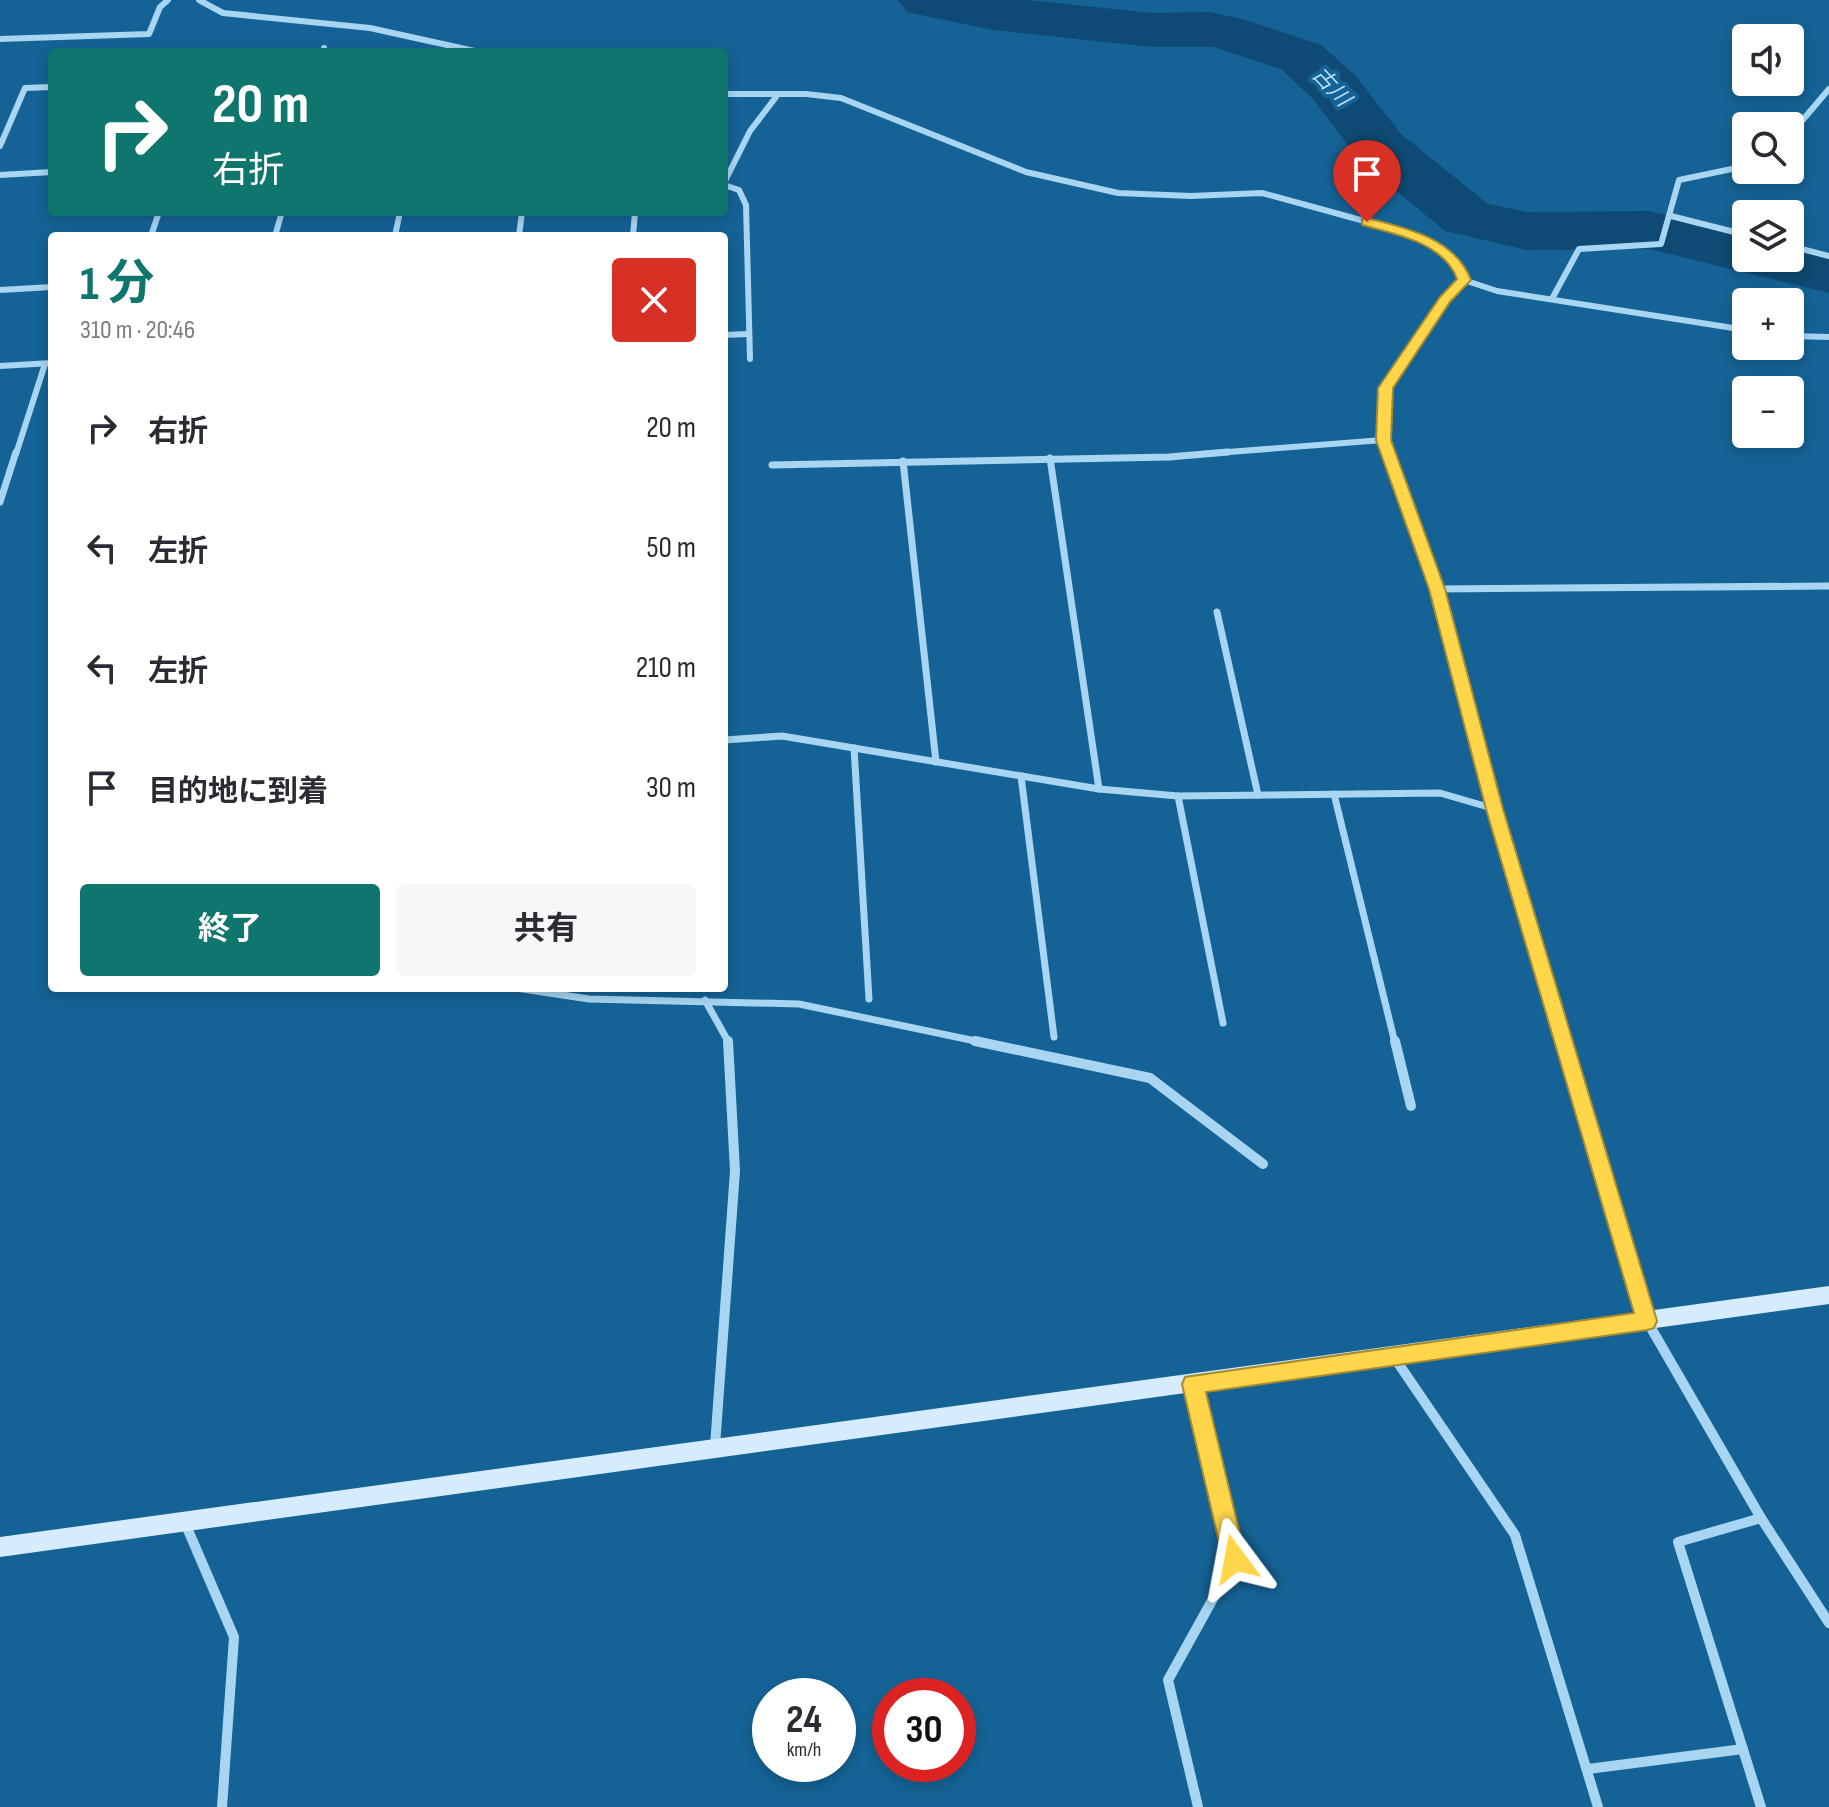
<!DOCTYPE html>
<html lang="ja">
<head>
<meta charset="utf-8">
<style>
  :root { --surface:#fff; --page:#f7f7f7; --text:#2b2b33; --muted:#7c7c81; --accent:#0f766e }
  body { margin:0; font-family:"Sofia Sans Condensed","Noto Sans JP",sans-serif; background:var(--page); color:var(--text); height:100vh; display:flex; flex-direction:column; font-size:30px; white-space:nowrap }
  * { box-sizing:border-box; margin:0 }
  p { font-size:26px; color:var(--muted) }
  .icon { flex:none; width:44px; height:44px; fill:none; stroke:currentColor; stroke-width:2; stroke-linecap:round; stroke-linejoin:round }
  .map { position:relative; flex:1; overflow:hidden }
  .details { position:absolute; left:48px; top:232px; width:680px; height:760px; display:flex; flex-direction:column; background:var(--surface); border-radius:8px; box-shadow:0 4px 12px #0003 }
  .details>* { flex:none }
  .top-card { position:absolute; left:48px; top:48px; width:680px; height:168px; border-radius:8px; box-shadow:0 4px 12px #0003; background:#0f766e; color:#fff; overflow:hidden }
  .tools { position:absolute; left:1732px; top:24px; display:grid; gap:16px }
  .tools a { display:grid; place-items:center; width:72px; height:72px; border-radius:8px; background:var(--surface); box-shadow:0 4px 12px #0003; font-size:40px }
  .speed { position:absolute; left:752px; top:1678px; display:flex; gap:16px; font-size:40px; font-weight:700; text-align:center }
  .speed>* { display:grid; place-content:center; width:104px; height:104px; border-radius:50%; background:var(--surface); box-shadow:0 4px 12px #0003; line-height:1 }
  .speed small { font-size:20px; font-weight:400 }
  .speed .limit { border:12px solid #d22; background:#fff; color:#111 }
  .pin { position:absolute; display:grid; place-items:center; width:68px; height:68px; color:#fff; margin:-82px -34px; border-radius:50% 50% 50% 0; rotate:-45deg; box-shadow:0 0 8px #0007 }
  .pin .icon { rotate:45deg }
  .me { position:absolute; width:88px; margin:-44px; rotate:347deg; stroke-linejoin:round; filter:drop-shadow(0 0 6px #0008) }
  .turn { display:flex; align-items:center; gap:28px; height:168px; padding:0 32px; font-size:36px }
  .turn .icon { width:104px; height:104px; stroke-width:2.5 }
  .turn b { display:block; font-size:56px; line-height:68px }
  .round { display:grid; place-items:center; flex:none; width:84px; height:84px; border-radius:8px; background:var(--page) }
  .overview { display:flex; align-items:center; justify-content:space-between; height:136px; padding:0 32px }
  h1 { font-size:48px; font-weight:700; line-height:60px; color:var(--accent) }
  .cta { display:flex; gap:16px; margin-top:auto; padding:16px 32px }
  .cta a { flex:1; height:92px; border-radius:8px; background:var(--accent); color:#fff; font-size:32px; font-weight:700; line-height:92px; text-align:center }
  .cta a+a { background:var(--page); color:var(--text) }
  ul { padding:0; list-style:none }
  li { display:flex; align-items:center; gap:24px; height:120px; padding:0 32px }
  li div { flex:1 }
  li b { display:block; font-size:30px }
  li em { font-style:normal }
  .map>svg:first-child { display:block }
</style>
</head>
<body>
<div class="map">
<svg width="1829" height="1807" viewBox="0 0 1829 1807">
  <rect width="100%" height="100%" fill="#156396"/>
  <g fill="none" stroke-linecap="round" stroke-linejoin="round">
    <!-- river -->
    <polygon fill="#0e4a73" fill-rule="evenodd" points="898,0 1028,0 1152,13 1210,12 1246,20 1321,45 1355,75 1401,134 1488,204 1527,212 1650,211 1746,234 1746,258 1790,258 1790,244 1829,253 1829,293 1650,249 1527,250 1445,231 1359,160 1313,99 1281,69 1214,47 1152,47 993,30 907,12"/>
    <!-- street-far2 -->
    <g stroke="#a7d5f2" stroke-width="6">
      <polyline points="199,0 223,13 370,28 479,52"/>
      <polyline points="0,39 149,34 160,7 168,0"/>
      <polyline points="323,52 324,48"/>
      <path d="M 724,94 L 806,94 L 841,98 L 1026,172 L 1118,193 L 1191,196 L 1262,193 L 1419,236 L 1458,264 L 1464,280 C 1443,302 1399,359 1387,387 C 1380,404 1382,437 1388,454"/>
      <polyline points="1790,135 1829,89"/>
      <polyline points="0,146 25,88 52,87"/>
      <polyline points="0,175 52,172"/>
      <polyline points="724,183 750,131 776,97"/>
      <polyline points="724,185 739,190 746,205 750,359"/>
      <polyline points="1671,216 1746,235"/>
      <polyline points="151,236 159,212"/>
      <polyline points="275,236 282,212"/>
      <polyline points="395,236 400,212"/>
      <polyline points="519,236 522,212"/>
      <polyline points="633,236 635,212"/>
      <polyline points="1790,246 1829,256"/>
      <polyline points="1464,280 1497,291 1746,330"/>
      <polyline points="0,290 52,287"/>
      <polyline points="1553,297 1579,249 1661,244 1679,180 1746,166"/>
      <polyline points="724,335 748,334"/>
      <polyline points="1790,336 1829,337"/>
      <polyline points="0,366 52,363"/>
      <polyline points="16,454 45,364"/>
      <polyline points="1203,454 1383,440"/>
    </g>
    <!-- street-far1 -->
    <g stroke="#a7d5f2" stroke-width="7">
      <polyline points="1387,452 1437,589 1495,809 1565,1043"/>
      <polyline points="1050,458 1099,789"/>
      <polyline points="903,461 936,762"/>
      <polyline points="772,465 1169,457 1228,452"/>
      <polyline points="0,502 16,452"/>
      <polyline points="1437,589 1829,586"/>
      <polyline points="1217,612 1258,795"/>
      <polyline points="724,740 782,736 1099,789 1178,796 1440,793 1495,809"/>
      <polyline points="854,748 869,999"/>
      <polyline points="1021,776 1054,1037"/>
      <polyline points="1334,794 1395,1043"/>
      <polyline points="1178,796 1223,1023"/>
      <polyline points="516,988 589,999 799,1004 985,1043"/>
      <polyline points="705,1000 729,1043"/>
    </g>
    <!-- street -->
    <g stroke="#a7d5f2" stroke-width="10">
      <polyline points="975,1041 1150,1078 1263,1164"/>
      <polyline points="1395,1041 1411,1106"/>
      <polyline points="1564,1041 1647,1321 1761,1518 1829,1623"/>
      <polyline points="1394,1357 1515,1535 1598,1807"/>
      <polyline points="1193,1384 1235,1559 1168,1680 1198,1807"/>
      <polyline points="715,1446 735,1171 728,1041"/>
      <polyline points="1761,1518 1678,1542 1761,1807"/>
      <polyline points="185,1523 234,1637 222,1807"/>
      <polyline points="1588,1769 1743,1749"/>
    </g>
    <!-- secondary -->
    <polygon fill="#d5ecfc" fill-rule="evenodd" points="1829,1286 1829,1304 0,1557 0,1537"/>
  </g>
  <!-- route -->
  <path fill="#ffd54a" stroke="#a68a30" stroke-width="2" d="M 1367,218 C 1406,228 1455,238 1471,280 L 1450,302 L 1393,388 L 1391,440 L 1445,589 L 1503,809 L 1657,1321 L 1654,1328 L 1647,1330 L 1206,1392 L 1246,1559 L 1243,1567 L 1235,1571 L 1226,1567 L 1223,1559 L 1182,1384 L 1185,1377 L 1634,1313 L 1486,809 L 1429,589 L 1376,440 L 1378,388 L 1440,297 L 1457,279 C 1444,243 1396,234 1362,225 L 1362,219 Z"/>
  <g text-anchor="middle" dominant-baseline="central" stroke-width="8" stroke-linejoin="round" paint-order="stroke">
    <!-- far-water labels -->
    <g font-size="22" font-style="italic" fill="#b3def8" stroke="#156396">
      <text transform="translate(1331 87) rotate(47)">古川</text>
    </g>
  </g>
</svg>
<div class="tools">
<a><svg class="icon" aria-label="sound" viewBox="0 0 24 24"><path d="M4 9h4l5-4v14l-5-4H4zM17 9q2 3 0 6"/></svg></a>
<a><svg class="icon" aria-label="search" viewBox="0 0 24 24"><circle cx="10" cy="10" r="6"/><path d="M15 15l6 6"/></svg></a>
<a><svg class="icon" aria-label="layers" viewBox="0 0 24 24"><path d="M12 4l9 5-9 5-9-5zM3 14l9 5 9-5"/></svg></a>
<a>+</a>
<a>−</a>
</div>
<div class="speed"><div>24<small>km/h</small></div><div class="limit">30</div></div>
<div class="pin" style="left:1367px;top:222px;background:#d93025"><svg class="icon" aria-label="arrive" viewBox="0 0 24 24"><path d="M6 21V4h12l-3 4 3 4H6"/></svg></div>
<svg class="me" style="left:1235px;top:1559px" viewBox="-20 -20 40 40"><path d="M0-17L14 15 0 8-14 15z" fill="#ffd54a" stroke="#fff" stroke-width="4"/></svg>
<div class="top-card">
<div class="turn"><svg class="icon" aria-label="right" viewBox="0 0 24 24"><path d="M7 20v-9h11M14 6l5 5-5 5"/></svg><div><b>20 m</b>右折</div></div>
</div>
<section class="details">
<div class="overview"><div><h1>1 分</h1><p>310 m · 20:46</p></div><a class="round" style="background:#d93025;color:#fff"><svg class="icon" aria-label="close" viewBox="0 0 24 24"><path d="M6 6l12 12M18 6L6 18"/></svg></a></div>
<ul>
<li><svg class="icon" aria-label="right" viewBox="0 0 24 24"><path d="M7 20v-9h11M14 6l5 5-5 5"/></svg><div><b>右折</b></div><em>20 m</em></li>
<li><svg class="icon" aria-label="left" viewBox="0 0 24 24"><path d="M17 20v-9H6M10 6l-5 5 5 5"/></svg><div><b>左折</b></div><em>50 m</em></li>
<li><svg class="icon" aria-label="left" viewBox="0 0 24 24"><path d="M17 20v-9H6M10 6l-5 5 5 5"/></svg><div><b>左折</b></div><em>210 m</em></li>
<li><svg class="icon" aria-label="arrive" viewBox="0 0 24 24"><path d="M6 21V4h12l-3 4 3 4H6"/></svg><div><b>目的地に到着</b></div><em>30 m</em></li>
</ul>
<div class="cta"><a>終了</a><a>共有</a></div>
</section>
</div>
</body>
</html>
